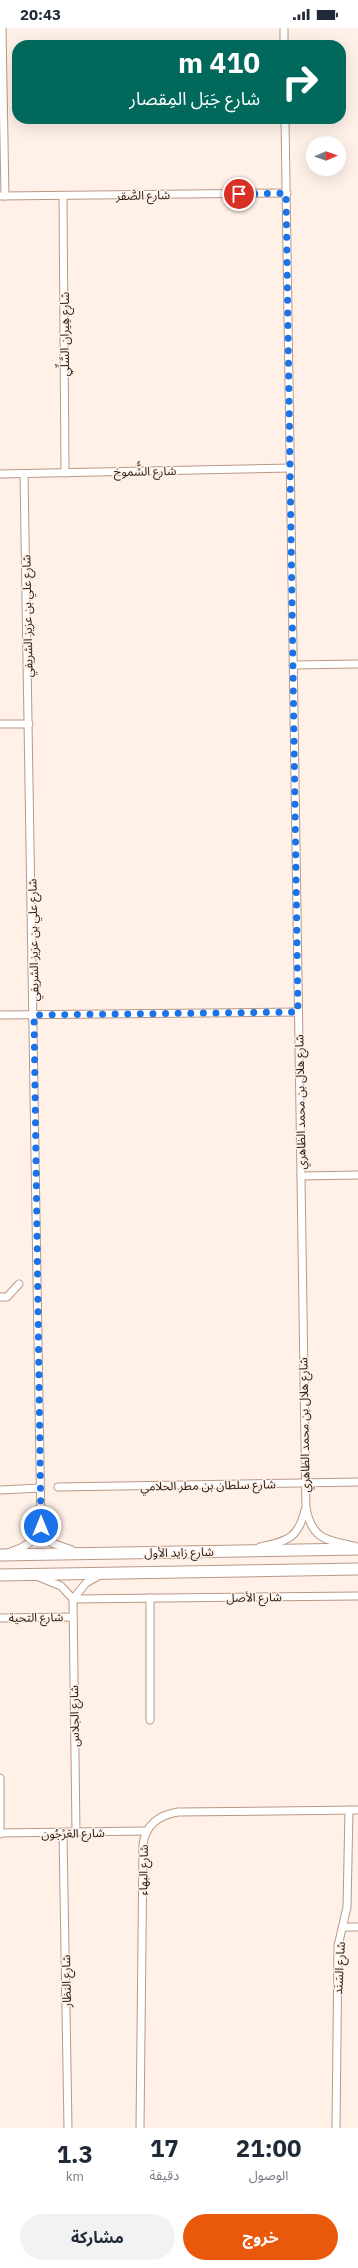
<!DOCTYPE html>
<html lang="ar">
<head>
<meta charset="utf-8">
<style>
  :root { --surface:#fff; --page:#f2f2f3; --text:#1f2937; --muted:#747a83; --accent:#ea580c }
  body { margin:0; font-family:"IBM Plex Sans","Noto Sans Arabic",sans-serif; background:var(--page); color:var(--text); direction:rtl; height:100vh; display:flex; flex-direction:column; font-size:15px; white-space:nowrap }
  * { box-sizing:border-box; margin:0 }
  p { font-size:13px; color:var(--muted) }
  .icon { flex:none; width:22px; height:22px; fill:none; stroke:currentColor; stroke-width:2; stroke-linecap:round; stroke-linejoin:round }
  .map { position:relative; height:2100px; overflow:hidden; direction:ltr }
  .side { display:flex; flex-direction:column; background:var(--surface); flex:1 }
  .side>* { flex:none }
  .top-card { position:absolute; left:12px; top:12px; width:334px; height:84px; border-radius:16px; box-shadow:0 4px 16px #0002; direction:rtl; background:#00695c; color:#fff; overflow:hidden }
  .needle { width:26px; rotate:88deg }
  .buttons { position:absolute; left:306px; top:108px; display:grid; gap:8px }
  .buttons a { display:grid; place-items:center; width:40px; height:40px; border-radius:50%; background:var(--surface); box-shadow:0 4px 16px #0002; font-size:20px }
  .pin { position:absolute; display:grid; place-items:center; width:34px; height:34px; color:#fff; margin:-17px; border:2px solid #fff; border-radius:50%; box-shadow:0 1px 4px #0007 }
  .me { position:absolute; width:44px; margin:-22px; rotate:0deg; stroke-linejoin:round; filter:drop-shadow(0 0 3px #0008) }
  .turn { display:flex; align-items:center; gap:14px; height:84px; padding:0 20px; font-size:18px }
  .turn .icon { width:52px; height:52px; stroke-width:2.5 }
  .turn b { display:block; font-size:28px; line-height:34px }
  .eta { display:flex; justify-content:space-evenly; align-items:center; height:68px; text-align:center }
  .eta b { font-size:24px; font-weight:700; line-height:28px }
  .button { display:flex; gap:8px; margin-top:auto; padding:8px 20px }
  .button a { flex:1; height:46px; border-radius:24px; background:var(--accent); color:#fff; font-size:16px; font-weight:700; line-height:46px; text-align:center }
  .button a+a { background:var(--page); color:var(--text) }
  .status { display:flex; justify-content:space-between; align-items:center; height:28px; padding:0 20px; background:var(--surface); direction:ltr }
  .status svg { height:11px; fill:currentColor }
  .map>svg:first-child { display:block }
</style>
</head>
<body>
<div class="status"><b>20:43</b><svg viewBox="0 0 49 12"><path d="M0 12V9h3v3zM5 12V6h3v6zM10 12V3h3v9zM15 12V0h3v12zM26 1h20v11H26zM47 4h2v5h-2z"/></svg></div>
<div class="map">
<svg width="358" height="2100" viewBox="0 0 358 2100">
  <rect width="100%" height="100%" fill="#fff1e8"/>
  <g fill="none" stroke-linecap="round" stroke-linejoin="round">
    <defs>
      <g id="minor">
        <polyline points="2,0 5,168"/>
        <polyline points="284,0 284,17"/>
        <path d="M 285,91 L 306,1480 C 312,1512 327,1512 354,1518"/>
        <polyline points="0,168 287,165"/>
        <polyline points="63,168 65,445"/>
        <polyline points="0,446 291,440"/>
        <polyline points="293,637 358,636"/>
        <polyline points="0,696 29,696"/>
        <polyline points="0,987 298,984"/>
        <polyline points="301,1148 358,1147"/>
        <polyline points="0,1269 7,1269 19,1256"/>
        <polyline points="58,1459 358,1454"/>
        <polyline points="0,1462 41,1460"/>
        <polyline points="41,1498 52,1515 72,1522"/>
        <path d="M 260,1519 C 287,1513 298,1511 305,1482"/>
        <path d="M 10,1524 C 26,1519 35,1513 41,1498 L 24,446"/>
        <polyline points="39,1549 61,1558 73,1571"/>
        <polyline points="150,1570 150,1692"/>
        <polyline points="73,1571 358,1568"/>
        <polyline points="0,1590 73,1589"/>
        <polyline points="0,1750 0,1806"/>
        <polyline points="0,1805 145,1803"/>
        <polyline points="63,1805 68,2100"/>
        <polyline points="76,1805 73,1571 86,1555 100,1547"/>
        <polyline points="343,1899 358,1899"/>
        <path d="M 140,2100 L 143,1817 C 145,1797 159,1787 178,1784 L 358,1782"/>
        <polyline points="336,2100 338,1918 347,1879 349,1782"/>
      </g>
      <g id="primary">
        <polyline points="0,1527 358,1521"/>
        <polyline points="0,1547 358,1541"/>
      </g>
    </defs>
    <!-- minor casing -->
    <use href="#minor" stroke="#ba9985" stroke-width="9"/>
    <!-- primary casing -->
    <use href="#primary" stroke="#ba9985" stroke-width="13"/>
    <!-- minor -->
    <use href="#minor" stroke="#fff" stroke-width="7"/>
    <!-- primary -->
    <use href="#primary" stroke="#fff" stroke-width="11"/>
  </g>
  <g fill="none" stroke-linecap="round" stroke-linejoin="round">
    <!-- route -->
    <polyline stroke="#1a73e8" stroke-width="7" stroke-dasharray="0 12.6" points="41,1498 34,987 298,984 286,165 239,166"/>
  </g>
  <g text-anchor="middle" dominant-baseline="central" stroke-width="3" stroke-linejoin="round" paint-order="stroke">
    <!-- street labels -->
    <g font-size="12" fill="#261a12" stroke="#fff1e8">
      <text transform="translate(143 167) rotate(-1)">شارع الصَّقر</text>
      <text transform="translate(64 306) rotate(-90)">شارع هِيران السَّلِّي</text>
      <text transform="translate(145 443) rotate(-1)">شارع الشُّموخ</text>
      <text transform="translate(27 588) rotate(-91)">شارع علي بن عزيز الشريفي</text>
      <text transform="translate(33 912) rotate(-91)">شارع علي بن عزيز الشريفي</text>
      <text transform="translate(300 1074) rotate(-91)">شارع هلال بن محمد الظاهري</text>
      <text transform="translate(304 1397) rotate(-91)">شارع هلال بن محمد الظاهري</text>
      <text transform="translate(208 1457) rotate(-1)">شارع سلطان بن مطر الحلامي</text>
      <text transform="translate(179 1524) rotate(-1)">شارع زايد الأول</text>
      <text transform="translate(254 1569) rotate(-1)">شارع الأصل</text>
      <text transform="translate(36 1589) rotate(-1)">شارع التحية</text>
      <text transform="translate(74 1688) rotate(-91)">شارع الجلاس</text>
      <text transform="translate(73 1805) rotate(-1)">شارع العَرْجُون</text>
      <text transform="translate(143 1842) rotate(-89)">شارع البهاء</text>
      <text transform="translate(339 1940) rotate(-87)">شارع السَنَد</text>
      <text transform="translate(66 1953) rotate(-91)">شارع النظار</text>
    </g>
  </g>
</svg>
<div class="buttons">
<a><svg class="needle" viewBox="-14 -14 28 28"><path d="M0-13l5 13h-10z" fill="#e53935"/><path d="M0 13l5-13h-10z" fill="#747a83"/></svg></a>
</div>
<div class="pin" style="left:239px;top:166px;background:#d93025"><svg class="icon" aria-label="arrive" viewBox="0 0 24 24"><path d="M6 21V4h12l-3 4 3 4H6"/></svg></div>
<svg class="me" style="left:41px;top:1498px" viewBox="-20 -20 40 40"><circle r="17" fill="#1a73e8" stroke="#fff" stroke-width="3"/><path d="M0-11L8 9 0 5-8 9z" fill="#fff"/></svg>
<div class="top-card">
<div class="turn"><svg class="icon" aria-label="right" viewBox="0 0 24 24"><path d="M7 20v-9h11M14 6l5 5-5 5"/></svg><div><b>410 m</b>شارع جَبَل المِقصار</div></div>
</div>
</div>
<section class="side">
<div class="eta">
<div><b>21:00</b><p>الوصول</p></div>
<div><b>17</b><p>دقيقة</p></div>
<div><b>1.3</b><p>km</p></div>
</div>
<div class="button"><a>خروج</a><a>مشاركة</a></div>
</section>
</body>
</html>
